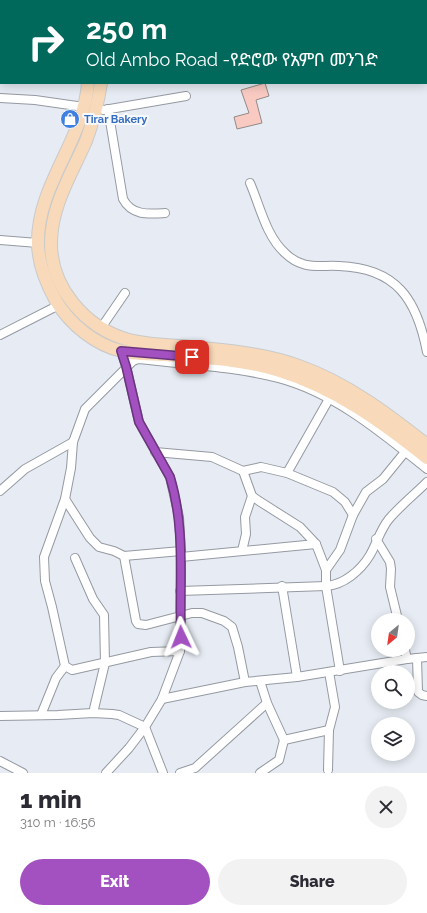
<!DOCTYPE html>
<html lang="en">
<head>
<meta charset="utf-8">
<style>
  :root { --surface:#fff; --page:#f2f2f3; --text:#2b2b33; --muted:#7c7c81; --accent:#a351c1 }
  body { margin:0; font-family:Raleway,"Noto Sans Ethiopic",sans-serif; background:var(--page); color:var(--text); height:100vh; display:flex; flex-direction:column; font-size:15px; white-space:nowrap }
  * { box-sizing:border-box; margin:0 }
  p { font-size:13px; color:var(--muted) }
  .icon { flex:none; width:22px; height:22px; fill:none; stroke:currentColor; stroke-width:2; stroke-linecap:round; stroke-linejoin:round }
  .map { position:relative; height:773px; overflow:hidden }
  .side { display:flex; flex-direction:column; background:var(--surface); flex:1 }
  .side>* { flex:none }
  .hud { position:absolute; left:0px; top:0px; width:427px; height:84px; box-shadow:0 2px 10px #0003; background:#00695c; color:#fff; overflow:hidden }
  .needle { width:26px; rotate:209deg }
  .controls { position:absolute; left:371px; top:613px; display:grid; gap:8px }
  .controls a { display:grid; place-items:center; width:44px; height:44px; border-radius:50%; background:var(--surface); box-shadow:0 2px 10px #0003; font-size:20px }
  .pin { position:absolute; display:grid; place-items:center; width:34px; height:34px; color:#fff; margin:-17px; border-radius:8px; box-shadow:0 2px 6px #0006 }
  .me { position:absolute; width:44px; margin:-22px; rotate:358deg; stroke-linejoin:round; filter:drop-shadow(0 0 3px #0008) }
  .turn { display:flex; align-items:center; gap:14px; height:84px; padding:0 20px; font-size:18px }
  .turn .icon { width:52px; height:52px; stroke-width:2.5 }
  .turn b { display:block; font-size:28px; line-height:34px }
  .round { display:grid; place-items:center; flex:none; width:42px; height:42px; border-radius:21px; background:var(--page) }
  .summary { display:flex; align-items:center; justify-content:space-between; height:68px; padding:0 20px }
  h1 { font-size:24px; font-weight:800; line-height:30px }
  .cta { display:flex; gap:8px; margin-top:auto; padding:8px 20px }
  .cta a { flex:1; height:46px; border-radius:24px; background:var(--accent); color:#fff; font-size:16px; font-weight:800; line-height:46px; text-align:center }
  .cta a+a { background:var(--page); color:var(--text) }
  .map>svg:first-child { display:block }
</style>
</head>
<body>
<div class="map">
<svg width="427" height="773" viewBox="0 0 427 773">
  <rect width="100%" height="100%" fill="#e7ecf4"/>
  <!-- building -->
  <polygon fill="#f9cac1" stroke="#938987" points="265,83 269,96 256,100 262,123 237,129 234,117 249,113 241,90"/>
  <g fill="none" stroke-linecap="round" stroke-linejoin="round">
    <defs>
      <g id="minor">
        <polyline points="43,1 53,0"/>
        <polyline points="190,1 191,0"/>
        <polyline points="0,7 1,7"/>
        <polyline points="0,98 35,100 84,107"/>
        <path d="M 108,109 L 123,199 C 132,216 149,214 165,213"/>
        <polyline points="104,110 186,96"/>
        <path d="M 250,183 C 260,206 266,236 285,253 C 302,270 318,265 339,266 C 397,268 417,300 427,352"/>
        <polyline points="0,240 38,243"/>
        <polyline points="101,328 125,293"/>
        <polyline points="0,335 59,305"/>
        <polyline points="155,452 212,457 243,471 261,467 287,473 333,492 345,502 353,515"/>
        <polyline points="243,471 252,496 259,501 300,527 316,544 326,570 326,586 340,671"/>
        <polyline points="287,473 329,399"/>
        <polyline points="0,491 25,469 73,442"/>
        <polyline points="65,499 44,557 45,581 52,607 65,666 72,670 151,652 180,651"/>
        <polyline points="376,539 390,562 391,569 390,587 398,620"/>
        <path d="M 181,551 L 124,556 L 114,551 L 99,547 L 90,538 L 65,499 L 71,468 L 73,442 L 85,409 L 133,361 L 138,359 L 149,360 C 192,365 236,367 278,378 C 335,393 382,433 427,469"/>
        <polyline points="242,551 246,534 245,517 252,496"/>
        <polyline points="124,556 136,621 138,624 146,625 192,613 202,613 224,621 232,627 238,647 245,682"/>
        <polyline points="181,557 316,544"/>
        <polyline points="75,558 93,599 104,615 105,663 93,713"/>
        <polyline points="326,570 340,550 353,515 366,492 383,479 405,452"/>
        <polyline points="282,586 297,677"/>
        <path d="M 180,591 L 326,586 C 344,585 361,570 370,555 C 377,543 380,530 389,519 C 400,506 415,494 427,482"/>
        <polyline points="405,650 407,659"/>
        <polyline points="417,658 418,692 422,695 427,696"/>
        <polyline points="260,681 267,703 284,740 329,730"/>
        <polyline points="162,699 245,682 297,677 407,659 427,657"/>
        <polyline points="41,715 56,678 65,666"/>
        <polyline points="0,716 58,715 93,713 112,714 119,715 145,727 163,773"/>
        <polyline points="0,761 23,773"/>
        <polyline points="328,770 329,730 335,707 329,672"/>
        <polyline points="106,773 129,748 145,727 162,699 180,651 181,551 179,517 170,477 139,422 126,366 121,351"/>
        <polyline points="180,773 195,768 267,703"/>
        <polyline points="260,773 279,760 284,740"/>
      </g>
      <g id="primary">
        <polyline points="74,0 74,1"/>
        <polyline points="88,0 88,1"/>
        <path d="M 88,83 C 84,140 37,185 38,243 C 38,264 46,283 56,301 C 70,324 95,345 122,351 C 135,355 150,354 164,355 C 203,358 242,359 280,371 C 335,388 382,422 427,458"/>
        <path d="M 101,83 C 98,103 93,122 86,141 C 72,173 52,204 51,241 C 50,287 85,328 129,340 C 148,345 171,345 191,347 C 228,350 265,354 299,366 C 347,383 388,414 427,445"/>
      </g>
    </defs>
    <!-- minor casing -->
    <use href="#minor" stroke="#9599a1" stroke-width="10"/>
    <!-- primary casing -->
    <use href="#primary" stroke="#c9caca" stroke-width="14"/>
    <!-- minor -->
    <use href="#minor" stroke="#fff" stroke-width="8"/>
    <!-- primary -->
    <use href="#primary" stroke="#f8d9b9" stroke-width="12"/>
  </g>
  <g fill="none" stroke-linecap="round" stroke-linejoin="round">
    <defs>
      <path id="route" d="M 181,637 C 179,583 186,529 170,477 L 139,422 L 126,366 L 121,351 L 192,357"/>
    </defs>
    <!-- route casing -->
    <use href="#route" stroke="#6a357d" stroke-width="10"/>
    <!-- route -->
    <use href="#route" stroke="#a351c1" stroke-width="7"/>
  </g>
  <!-- icons -->
  <defs>
    <symbol id="shop-disc" viewBox="-11 -11 22 22"><circle r="9.5" fill="#3f7fe0" stroke="#f6f9fe"/><path d="M-5-2.5h2.3a2.7 3.5 0 0 1 5.4 0H5L5.5 6h-11ZM-1.5-2.5h3a1.5 2.3 0 0 0-3 0Z" fill="#fff"/></symbol>
  </defs>
  <g fill-rule="evenodd">
    <use href="#shop-disc" x="59" y="108" width="22" height="22"/>
  </g>
  <g text-anchor="middle" dominant-baseline="central" stroke-width="4" stroke-linejoin="round" paint-order="stroke">
    <!-- shop labels -->
    <g font-size="11" font-weight="bold" fill="#366cbe" stroke="#f6f9fe" text-anchor="start">
      <text x="84" y="119">Tirar Bakery</text>
    </g>
  </g>
</svg>
<div class="controls">
<a><svg class="needle" viewBox="-14 -14 28 28"><path d="M0-13l5 13h-10z" fill="#e53935"/><path d="M0 13l5-13h-10z" fill="#7c7c81"/></svg></a>
<a><svg class="icon" aria-label="search" viewBox="0 0 24 24"><circle cx="10" cy="10" r="6"/><path d="M15 15l6 6"/></svg></a>
<a><svg class="icon" aria-label="layers" viewBox="0 0 24 24"><path d="M12 4l9 5-9 5-9-5zM3 14l9 5 9-5"/></svg></a>
</div>
<div class="pin" style="left:192px;top:357px;background:#d93025"><svg class="icon" aria-label="arrive" viewBox="0 0 24 24"><path d="M6 21V4h12l-3 4 3 4H6"/></svg></div>
<svg class="me" style="left:181px;top:637px" viewBox="-20 -20 40 40"><path d="M0-17L14 15 0 8-14 15z" fill="#a351c1" stroke="#fff" stroke-width="4"/></svg>
<div class="hud">
<div class="turn"><svg class="icon" aria-label="right" viewBox="0 0 24 24"><path d="M7 20v-9h11M14 6l5 5-5 5"/></svg><div><b>250 m</b>Old Ambo Road -የድሮው የአምቦ መንገድ</div></div>
</div>
</div>
<section class="side">
<div class="summary"><div><h1>1 min</h1><p>310 m · 16:56</p></div><a class="round"><svg class="icon" aria-label="close" viewBox="0 0 24 24"><path d="M6 6l12 12M18 6L6 18"/></svg></a></div>
<div class="cta"><a>Exit</a><a>Share</a></div>
</section>
</body>
</html>
